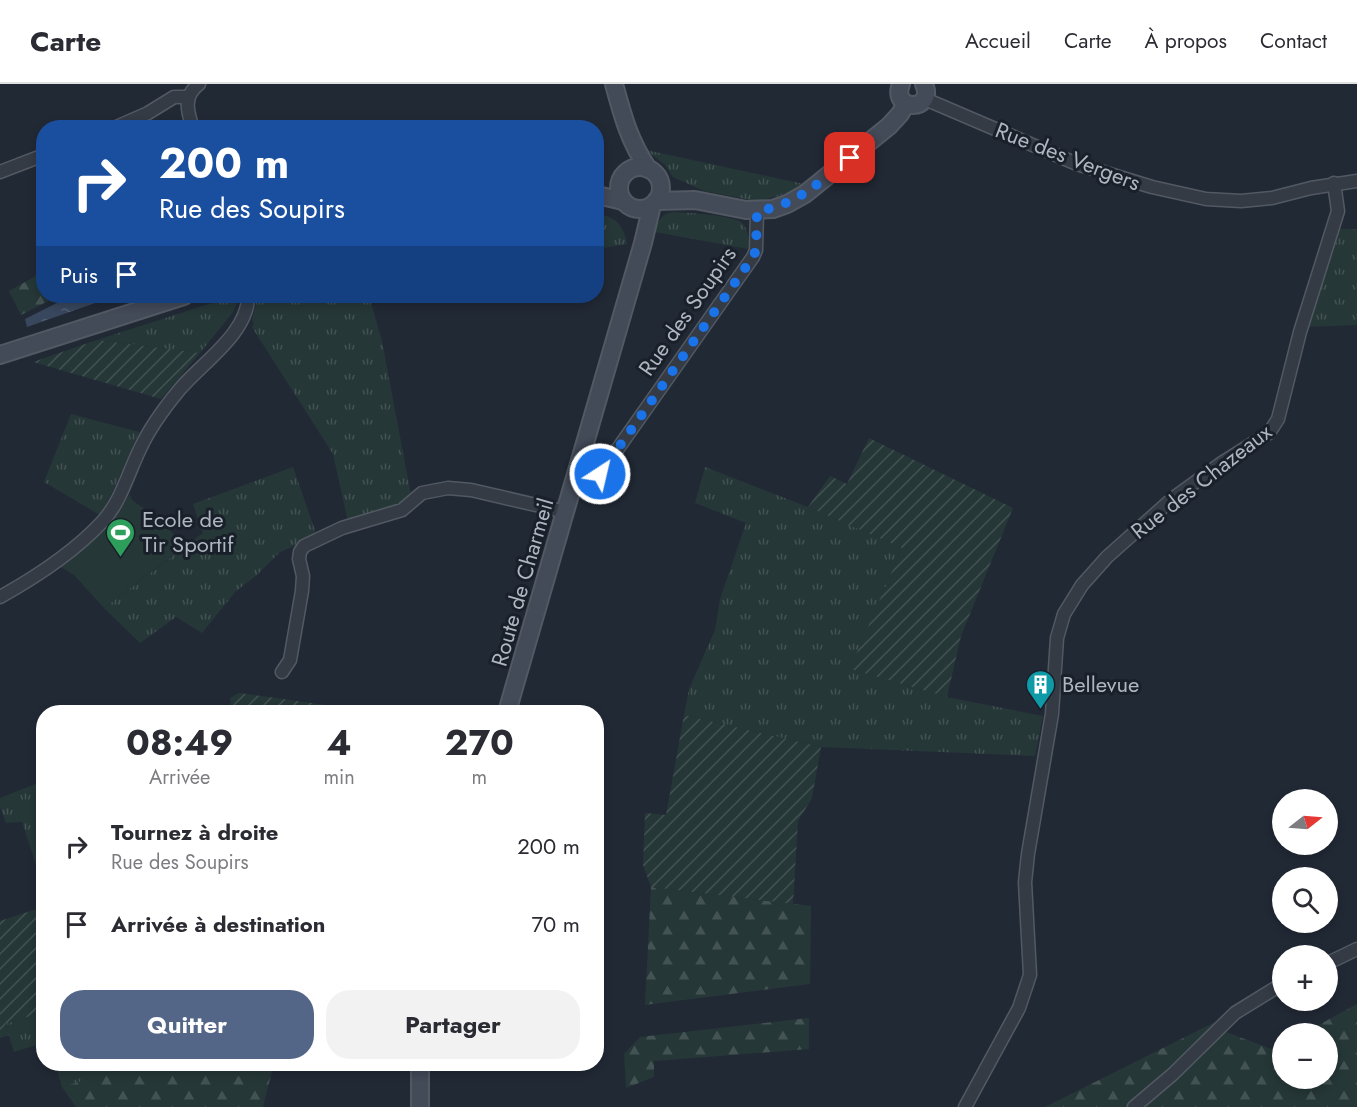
<!DOCTYPE html>
<html lang="fr">
<head>
<meta charset="utf-8">
<style>
  :root { --surface:#fff; --page:#f2f2f3; --text:#2b2b33; --muted:#7c7c81; --line:#e1e1e2; --accent:#546688 }
  body { margin:0; font-family:Jost,sans-serif; background:var(--page); color:var(--text); height:100vh; display:flex; flex-direction:column; font-size:22px; white-space:nowrap }
  * { box-sizing:border-box; margin:0 }
  p { font-size:20px; color:var(--muted) }
  .icon { flex:none; width:33px; height:33px; fill:none; stroke:currentColor; stroke-width:2; stroke-linecap:round; stroke-linejoin:round }
  .map { position:relative; flex:1; overflow:hidden }
  .drawer { position:absolute; left:36px; top:621px; width:568px; height:366px; display:flex; flex-direction:column; background:var(--surface); border-radius:24px; box-shadow:0 3px 9px #0003 }
  .drawer>* { flex:none }
  .hud { position:absolute; left:36px; top:36px; width:568px; height:183px; border-radius:24px; box-shadow:0 3px 9px #0003; background:#1a4fa0; color:#fff; overflow:hidden }
  .needle { width:39px; rotate:73deg }
  .fabs { position:absolute; left:1272px; top:705px; display:grid; gap:12px }
  .fabs a { display:grid; place-items:center; width:66px; height:66px; border-radius:50%; background:var(--surface); box-shadow:0 3px 9px #0003; font-size:30px }
  .pin { position:absolute; display:grid; place-items:center; width:51px; height:51px; color:#fff; margin:-26px; border-radius:12px; box-shadow:0 3px 9px #0006 }
  .me { position:absolute; width:66px; margin:-33px; rotate:35deg; stroke-linejoin:round; filter:drop-shadow(0 0 4px #0008) }
  .turn { display:flex; align-items:center; gap:21px; height:126px; padding:0 24px; font-size:27px }
  .turn .icon { width:78px; height:78px; stroke-width:2.5 }
  .turn b { display:block; font-size:42px; line-height:51px }
  .then { display:flex; align-items:center; height:57px; padding:0 24px; background:#0003; gap:12px; font-size:22px }
  .eta { display:flex; justify-content:space-evenly; align-items:center; height:102px; text-align:center }
  .eta b { font-size:36px; font-weight:700; line-height:42px }
  .button { display:flex; gap:12px; margin-top:auto; padding:12px 24px }
  .button a { flex:1; height:69px; border-radius:24px; background:var(--accent); color:#fff; font-size:24px; font-weight:700; line-height:69px; text-align:center }
  .button a+a { background:var(--page); color:var(--text) }
  ul { padding:0; list-style:none }
  li { display:flex; align-items:center; gap:18px; height:78px; padding:0 24px }
  li div { flex:1 }
  li b { display:block; font-size:22px }
  li em { font-style:normal }
  header { display:flex; align-items:center; gap:36px; box-sizing:border-box; height:84px; padding:0 30px; background:var(--surface); border-bottom:2px solid var(--line) }
  header strong { font-size:28px }
  nav { display:flex; gap:33px; margin-inline-start:auto; font-size:21px }
  .map>svg:first-child { display:block }
</style>
</head>
<body>
<header>
<strong>Carte</strong>
<nav><a>Accueil</a><a>Carte</a><a>À propos</a><a>Contact</a></nav>
</header>
<div class="map">
<svg width="1357" height="1023" viewBox="0 0 1357 1023">
  <defs>
    <pattern id="grass-tufts" width="24" height="20" patternUnits="userSpaceOnUse" patternTransform="scale(1.5)"><rect width="24" height="20" fill="#263738"/><path d="M3 7l-1-3M5 7V3M7 7l1-3M15 17l-1-3M17 17v-4M19 17l1-3" fill="none" stroke="#435253"/></pattern>
    <pattern id="forest-firs" width="22" height="20" patternUnits="userSpaceOnUse" patternTransform="scale(1.5)"><rect width="22" height="20" fill="#263738"/><path d="M5 1l3.5 6h-7zM16 11l3.5 6h-7z" fill="#435253"/></pattern>
    <pattern id="garden-furrows" width="10" height="10" patternUnits="userSpaceOnUse" patternTransform="scale(1.5)"><rect width="10" height="10" fill="#263738"/><path d="M-1 1l2-2M0 10L10 0M9 11l2-2" fill="none" stroke="#435253"/></pattern>
    <pattern id="water-ripples" width="26" height="14" patternUnits="userSpaceOnUse" patternTransform="scale(1.5)"><rect width="26" height="14" fill="#38475d"/><path d="M2 4q2-2 4 0t4 0M15 11q2-2 4 0t4 0" fill="none" stroke="#525f73"/></pattern>
  </defs>
  <rect width="100%" height="100%" fill="#212935"/>
  <!-- grass -->
  <g fill="url(#grass-tufts)">
    <polygon points="646,66 804,100 779,112 761,116 751,116 704,107 673,93 665,81"/>
    <path d="M 675,128 C 689,129 730,131 741,138 C 748,144 750,156 748,165 L 655,148 C 659,136 661,129 675,128 Z"/>
    <path d="M 597,131 C 616,131 624,143 627,160 L 597,165 Z"/>
    <polygon points="1338,145 1357,145 1357,241 1306,243"/>
    <polygon points="234,212 237,219 233,228 200,269 97,256"/>
    <polygon points="258,212 369,212 382,257 411,411 403,422 348,438 333,370 252,243 254,240 252,236"/>
    <polygon points="71,330 139,348 112,409 100,431 44,398"/>
    <polygon points="293,383 317,452 280,468 257,491 235,508 202,549 176,533 140,559 104,524 203,449 193,420"/>
    <polygon points="705,383 808,423 902,464 851,585 947,613 1043,632 1035,672 821,663 684,631 689,605 715,546 720,515 746,439 695,419"/>
    <polygon points="43,697 43,802 22,738 6,739 0,723 0,714"/>
    <polygon points="43,928 43,959 14,968 5,940"/>
    <polygon points="55,980 140,980 62,1003"/>
  </g>
  <!-- forest -->
  <g fill="url(#forest-firs)">
    <polygon points="43,188 44,212 58,212 21,231 9,207"/>
    <polygon points="651,803 811,822 810,900 645,921"/>
    <polygon points="1357,920 1357,1023 1045,1023 1221,935 1226,948 1274,966 1282,962 1282,994 1328,994 1328,950 1304,949"/>
    <polygon points="809,934 809,965 654,977 654,993 626,1004 624,970 640,953"/>
    <polygon points="140,980 270,980 272,987 263,1023 76,1023 62,1003"/>
  </g>
  <!-- garden -->
  <g fill="url(#garden-furrows)">
    <polygon points="97,256 200,269 161,315 33,278"/>
    <polygon points="869,354 1013,424 961,552 947,613 850,585 902,464 808,423 830,392 847,400"/>
    <polygon points="239,609 354,625 355,628 231,628 230,614"/>
    <polygon points="684,631 821,663 812,714 798,737 793,820 651,803 643,781 645,729 666,731"/>
    <polygon points="43,823 43,928 5,940 9,951 0,954 0,837"/>
  </g>
  <!-- pitch -->
  <polygon fill="#263738" points="130,410 132,416 164,439 184,463 104,524 74,491 61,483 113,435"/>
  <!-- water -->
  <polygon fill="url(#water-ripples)" points="71,212 115,212 27,243 25,235"/>
  <g fill="none" stroke-linecap="round" stroke-linejoin="round">
    <defs>
      <g id="street">
        <polyline points="925,15 1077,80 1152,103 1206,115 1241,117 1272,114 1311,104 1357,97"/>
        <polyline points="114,44 148,29 174,13 188,13"/>
        <path d="M 193,44 C 187,27 183,12 199,0"/>
        <polyline points="0,88 44,71"/>
        <path d="M 577,390 C 586,393 591,396 600,390 L 753,173 L 756,166 L 757,127"/>
        <path d="M 0,513 C 36,493 74,468 102,438 C 121,418 128,389 140,365 C 150,343 165,323 180,305 C 202,279 249,248 248,212"/>
        <polyline points="282,588 290,576 302,507 303,492 299,475 300,468 304,462 342,444 402,426 422,409 448,404 471,406 566,428"/>
        <polyline points="1328,879 1357,865"/>
        <polyline points="965,1023 1019,924 1030,891 1025,798 1028,770 1052,630 1057,554 1064,530 1082,501 1107,473 1172,415 1223,378 1269,349 1278,335 1300,248 1338,127 1334,99"/>
        <polyline points="1134,1023 1173,990 1235,929 1282,900"/>
      </g>
      <g id="secondary">
        <path d="M 614,0 C 623,33 629,56 648,85"/>
        <path d="M 901,0 C 890,28 936,28 924,0"/>
        <circle cx="640" cy="104" r="21"/>
        <polyline points="597,111 623,117"/>
        <polyline points="656,117 695,116 746,126 773,125 787,120 805,110 889,42 900,30 906,20"/>
        <polyline points="0,271 184,212"/>
        <polyline points="507,628 643,159 652,121"/>
        <polyline points="420,1023 420,980"/>
      </g>
    </defs>
    <!-- street casing -->
    <use href="#street" stroke="#525963" stroke-width="15"/>
    <!-- secondary casing -->
    <use href="#secondary" stroke="#525963" stroke-width="20"/>
    <!-- street -->
    <use href="#street" stroke="#343b45" stroke-width="12"/>
    <!-- secondary -->
    <use href="#secondary" stroke="#434a58" stroke-width="16"/>
  </g>
  <g fill="none" stroke-linecap="round" stroke-linejoin="round">
    <!-- route -->
    <path stroke="#1a73e8" stroke-width="10" stroke-dasharray="0 18" d="M 600,390 L 753,173 L 756,166 L 757,127 C 796,122 821,97 850,74"/>
  </g>
  <!-- icons -->
  <defs>
    <symbol id="stadium-pin" viewBox="-11 -11 22 30"><path d="M0 17L-7.5 6A9.5 9.5 0 1 1 7.5 6Z" fill="#2e9e5b" stroke="#1a202a"/><path d="M0-5a6.5 5 0 1 0 0 10a6.5 5 0 1 0 0-10ZM-3.5-1.8h7v3.6h-7Z" fill="#fff"/></symbol>
    <symbol id="building-pin" viewBox="-11 -11 22 30"><path d="M0 17L-7.5 6A9.5 9.5 0 1 1 7.5 6Z" fill="#0f9aa8" stroke="#1a202a"/><path d="M-4-6H4V6H1V3H-1V6H-4ZM-2.5-4.3h1.7v1.8h-1.7ZM.8-4.3h1.7v1.8H.8ZM-2.5-1h1.7V.8h-1.7ZM.8-1h1.7V.8H.8Z" fill="#fff"/></symbol>
  </defs>
  <g fill-rule="evenodd">
    <use href="#stadium-pin" x="104" y="432" width="33" height="45"/>
    <use href="#building-pin" x="1024" y="584" width="33" height="45"/>
  </g>
  <g text-anchor="middle" dominant-baseline="central" stroke-width="6" stroke-linejoin="round" paint-order="stroke">
    <!-- street labels -->
    <g font-size="22" fill="#aeb6c2" stroke="#1a202a">
      <text transform="translate(1068 72) rotate(21)">Rue des Vergers</text>
      <text transform="translate(687 227) rotate(-55)">Rue des Soupirs</text>
      <text transform="translate(1201 397) rotate(-38)">Rue des Chazeaux</text>
      <text transform="translate(522 498) rotate(-74)">Route de Charmeil</text>
    </g>
    <!-- poi labels -->
    <g font-size="22" fill="#aeb6c2" stroke="#1a202a" text-anchor="start">
      <text x="142" y="435">Ecole de<tspan x="142" dy="25">Tir Sportif</tspan></text>
      <text x="1062" y="600">Bellevue</text>
    </g>
  </g>
</svg>
<div class="fabs">
<a><svg class="needle" viewBox="-14 -14 28 28"><path d="M0-13l5 13h-10z" fill="#e53935"/><path d="M0 13l5-13h-10z" fill="#7c7c81"/></svg></a>
<a><svg class="icon" aria-label="search" viewBox="0 0 24 24"><circle cx="10" cy="10" r="6"/><path d="M15 15l6 6"/></svg></a>
<a>+</a>
<a>−</a>
</div>
<div class="pin" style="left:850px;top:74px;background:#d93025"><svg class="icon" aria-label="arrive" viewBox="0 0 24 24"><path d="M6 21V4h12l-3 4 3 4H6"/></svg></div>
<svg class="me" style="left:600px;top:390px" viewBox="-20 -20 40 40"><circle r="17" fill="#1a73e8" stroke="#fff" stroke-width="3"/><path d="M0-11L8 9 0 5-8 9z" fill="#fff"/></svg>
<div class="hud">
<div class="turn"><svg class="icon" aria-label="right" viewBox="0 0 24 24"><path d="M7 20v-9h11M14 6l5 5-5 5"/></svg><div><b>200 m</b>Rue des Soupirs</div></div>
<div class="then">Puis<svg class="icon" aria-label="arrive" viewBox="0 0 24 24"><path d="M6 21V4h12l-3 4 3 4H6"/></svg></div>
</div>
<section class="drawer">
<div class="eta">
<div><b>08:49</b><p>Arrivée</p></div>
<div><b>4</b><p>min</p></div>
<div><b>270</b><p>m</p></div>
</div>
<ul>
<li><svg class="icon" aria-label="right" viewBox="0 0 24 24"><path d="M7 20v-9h11M14 6l5 5-5 5"/></svg><div><b>Tournez à droite</b><p>Rue des Soupirs</p></div><em>200 m</em></li>
<li><svg class="icon" aria-label="arrive" viewBox="0 0 24 24"><path d="M6 21V4h12l-3 4 3 4H6"/></svg><div><b>Arrivée à destination</b></div><em>70 m</em></li>
</ul>
<div class="button"><a>Quitter</a><a>Partager</a></div>
</section>
</div>
</body>
</html>
